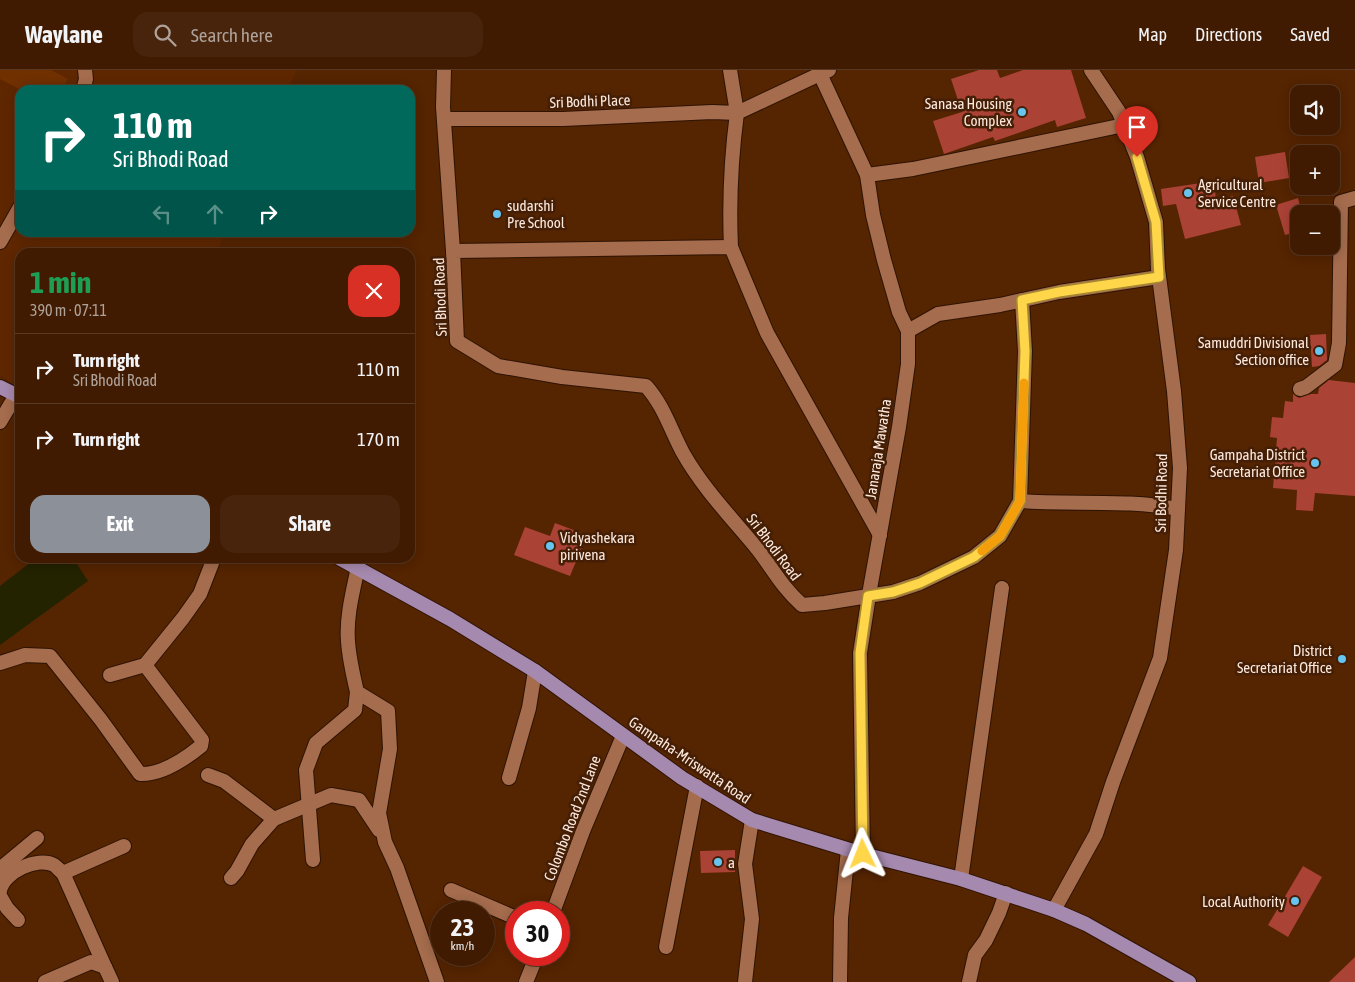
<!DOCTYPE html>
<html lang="en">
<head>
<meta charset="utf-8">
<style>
  :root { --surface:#401b01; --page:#47240b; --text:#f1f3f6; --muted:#aea199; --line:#593923; --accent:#8c9099 }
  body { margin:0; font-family:"Asap Condensed",sans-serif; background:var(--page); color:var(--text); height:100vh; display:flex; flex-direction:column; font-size:19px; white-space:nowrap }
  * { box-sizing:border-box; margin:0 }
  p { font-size:16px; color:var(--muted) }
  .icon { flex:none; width:28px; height:28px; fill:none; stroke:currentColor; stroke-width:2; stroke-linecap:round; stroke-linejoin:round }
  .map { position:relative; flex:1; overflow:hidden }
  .sheet { position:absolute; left:15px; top:178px; width:400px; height:315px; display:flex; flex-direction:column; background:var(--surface); border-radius:15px; box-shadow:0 2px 12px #0003,0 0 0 1px var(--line) }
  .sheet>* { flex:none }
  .banner { position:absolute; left:15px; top:15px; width:400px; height:152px; border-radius:15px; box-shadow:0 2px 12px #0003,0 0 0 1px var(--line); background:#00695c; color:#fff; overflow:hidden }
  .controls { position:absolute; left:1290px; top:15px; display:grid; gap:10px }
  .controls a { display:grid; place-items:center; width:50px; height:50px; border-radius:10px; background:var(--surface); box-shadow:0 2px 12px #0003,0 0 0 1px var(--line); font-size:25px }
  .speed { position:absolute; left:430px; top:831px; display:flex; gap:10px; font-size:25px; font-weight:700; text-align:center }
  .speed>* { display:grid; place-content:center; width:65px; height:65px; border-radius:50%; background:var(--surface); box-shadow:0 2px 12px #0003,0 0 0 1px var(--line); line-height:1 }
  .speed small { font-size:12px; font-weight:400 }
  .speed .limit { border:8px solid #d22; background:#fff; color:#111 }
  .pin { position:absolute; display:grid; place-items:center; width:42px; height:42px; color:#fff; margin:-51px -21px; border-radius:50% 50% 50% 0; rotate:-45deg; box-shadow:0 0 5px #0007 }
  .pin .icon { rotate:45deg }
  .me { position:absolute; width:55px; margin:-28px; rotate:358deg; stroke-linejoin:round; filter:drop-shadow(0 0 4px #0008) }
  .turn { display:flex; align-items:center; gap:18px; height:105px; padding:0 15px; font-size:22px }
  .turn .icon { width:65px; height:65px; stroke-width:2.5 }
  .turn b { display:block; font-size:35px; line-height:42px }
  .lanes { display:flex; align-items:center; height:48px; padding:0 15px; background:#0003; justify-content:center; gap:25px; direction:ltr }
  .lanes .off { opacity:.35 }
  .round { display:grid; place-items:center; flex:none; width:52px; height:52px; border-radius:15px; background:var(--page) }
  .head { display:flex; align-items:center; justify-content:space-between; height:85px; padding:0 15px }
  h1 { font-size:30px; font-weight:700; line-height:38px; color:#1e9e55 }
  .cta { display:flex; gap:10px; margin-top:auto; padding:10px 15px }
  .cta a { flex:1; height:58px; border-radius:15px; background:var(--accent); color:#fff; font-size:20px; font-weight:700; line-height:58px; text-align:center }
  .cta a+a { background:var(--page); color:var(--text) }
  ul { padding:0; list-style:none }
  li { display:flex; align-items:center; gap:15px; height:70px; padding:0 15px; border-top:1px solid var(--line) }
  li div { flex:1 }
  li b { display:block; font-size:19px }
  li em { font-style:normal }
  header { display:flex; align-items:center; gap:30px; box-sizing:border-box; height:70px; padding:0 25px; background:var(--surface); border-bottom:1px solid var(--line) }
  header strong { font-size:24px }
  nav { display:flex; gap:28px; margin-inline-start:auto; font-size:18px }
  .search { width:350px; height:45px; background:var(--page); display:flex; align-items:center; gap:12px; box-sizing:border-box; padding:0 18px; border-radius:15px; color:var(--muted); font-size:19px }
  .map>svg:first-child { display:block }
</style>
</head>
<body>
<header>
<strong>Waylane</strong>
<div class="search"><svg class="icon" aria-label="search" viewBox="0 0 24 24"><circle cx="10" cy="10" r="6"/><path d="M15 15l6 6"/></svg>Search here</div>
<nav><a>Map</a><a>Directions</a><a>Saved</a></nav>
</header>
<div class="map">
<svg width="1355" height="912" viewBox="0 0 1355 912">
  <rect width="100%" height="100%" fill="#552401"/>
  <!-- built -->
  <polygon fill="#5f2700" points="0,0 297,0 287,20 20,20 20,162 223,163 219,182 20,182 20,319 0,305"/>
  <!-- green -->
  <polygon fill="#703000" points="0,0 51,0 68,9 61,20 21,20 0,9"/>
  <!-- water -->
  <polygon fill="#232300" points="36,488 73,488 88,511 0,575 0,516"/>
  <!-- building -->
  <g fill="#aa4236">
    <polygon points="979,0 997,0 1000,8 1023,0 1071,0 1086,48 1057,57 1055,50 995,71 993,67 944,84 933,51 962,42 951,9"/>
    <polygon points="1285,82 1289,108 1259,113 1255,87"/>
    <polygon points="1214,111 1216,130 1233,126 1241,155 1185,169 1176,134 1163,136 1161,119"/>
    <polygon points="1298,128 1302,144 1299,144 1299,161 1285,165 1276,135"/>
    <polygon points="1326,264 1327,290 1319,296 1312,297 1310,265"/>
    <polygon points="1329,310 1355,313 1355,426 1315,423 1313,441 1296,440 1297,420 1273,418 1277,368 1270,367 1272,347 1283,348 1285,331 1293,332 1293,324 1299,328 1311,324 1318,324 1319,318"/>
    <polygon points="555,453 587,465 570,506 514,485 525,457 550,466"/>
    <polygon points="735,780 735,802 701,803 700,781"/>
    <polygon points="1303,796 1322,807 1288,867 1268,855"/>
    <polygon points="1355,887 1355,912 1329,912"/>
  </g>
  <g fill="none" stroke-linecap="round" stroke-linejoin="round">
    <defs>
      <g id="minor">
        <polyline points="444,0 443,37 453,181"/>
        <polyline points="829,0 820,4 867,105 873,145 884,190 899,242 908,261 908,294 899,357 870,519 860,583 863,784"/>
        <polyline points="83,20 86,9 85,0"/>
        <polyline points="444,49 563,49 712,42 737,43 730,0"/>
        <polyline points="867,105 913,99 1124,55"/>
        <polyline points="0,172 20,137"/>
        <path d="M 731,177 C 729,132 731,88 737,43 L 820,4"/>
        <path d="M 1022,230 L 1025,281 L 1020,431 C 1073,435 1126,429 1178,439"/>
        <polyline points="908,261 938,244 1000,235 1059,222 1159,207"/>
        <polyline points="1300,319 1306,317 1335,295 1339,273 1341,132 1355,128"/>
        <polyline points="0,352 16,325"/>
        <path d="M 880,465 L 767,263 L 731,177 L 453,181 L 457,271 L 498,296 L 562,307 L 646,316 C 664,336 671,361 683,383 C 704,420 733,449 759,481 C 774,501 782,517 802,535 L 825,533 L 893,522 L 920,513 L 974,487 L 1000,466 L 1020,431"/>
        <path d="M 358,497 C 353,521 346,547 348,571 C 349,588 353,605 357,622 L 388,641 L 390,679 L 379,743 L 385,772 L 397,798 L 437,912"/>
        <polyline points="110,605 145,595"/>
        <polyline points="208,705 224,711 274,749"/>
        <polyline points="509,708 529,638 535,601"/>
        <polyline points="313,790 306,700 316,673 355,640 357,622"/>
        <polyline points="0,799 37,768"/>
        <polyline points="231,808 237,801 252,774 274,749 331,725 359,730 379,760"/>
        <polyline points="961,809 1002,518"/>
        <polyline points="451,820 516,848"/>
        <path d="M 0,821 C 3,802 38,786 54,795 C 57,797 60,801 63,803"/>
        <polyline points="0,826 7,838 18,850"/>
        <polyline points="553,842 583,761 623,666"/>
        <polyline points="666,877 697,716"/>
        <polyline points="105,897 63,803 124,776"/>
        <polyline points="45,912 91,892 105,897 112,912"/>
        <polyline points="526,912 537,885"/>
        <polyline points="745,912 752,849 745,794 752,750"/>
        <polyline points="840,912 841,848 848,780"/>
        <polyline points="969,912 975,885 986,870 999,843 1006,823"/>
      </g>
      <g id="tertiary">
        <path d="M 0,593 L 25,585 L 50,586 L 101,650 L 140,704 C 162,705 185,689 201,676 L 202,670 L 145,595 L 183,548 L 200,524 L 214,488"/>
        <polyline points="1054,840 1096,764 1113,712 1160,588 1176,480 1180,398 1174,321 1158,199 1156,152 1137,87 1119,42 1091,0"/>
      </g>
      <g id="primary">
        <polyline points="0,317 20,327"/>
        <polyline points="339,488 450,549 535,601 682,708 752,750 863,784 961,809 1054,840 1086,854 1189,912"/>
      </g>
    </defs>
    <!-- minor casing -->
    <use href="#minor" stroke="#2e1304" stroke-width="16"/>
    <!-- tertiary casing -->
    <use href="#tertiary" stroke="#2e1304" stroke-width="16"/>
    <!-- primary casing -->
    <use href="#primary" stroke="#2e1304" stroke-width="16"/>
    <!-- minor -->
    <use href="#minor" stroke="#a56c4d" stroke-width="14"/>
    <!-- tertiary -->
    <use href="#tertiary" stroke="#a56c4d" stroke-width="14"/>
    <!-- primary -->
    <use href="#primary" stroke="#a689ae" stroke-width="14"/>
  </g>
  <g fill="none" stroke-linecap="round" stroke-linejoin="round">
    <defs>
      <polyline id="route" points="863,784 860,583 868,526 893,522 920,513 974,487 1000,466 1020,431 1025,281 1022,230 1059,222 1159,207 1156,152 1137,87"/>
    </defs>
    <!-- route casing -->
    <use href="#route" stroke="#a68a30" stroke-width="12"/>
    <!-- route -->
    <use href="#route" stroke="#ffd54a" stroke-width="9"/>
    <!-- slow -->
    <polyline stroke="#f59e0b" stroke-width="9" points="982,481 1000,466 1020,431 1024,313"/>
  </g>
  <!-- markers -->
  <g fill="#66c4ef" stroke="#441e05" stroke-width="2">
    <circle cx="1022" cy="42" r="5"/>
    <circle cx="1188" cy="123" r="5"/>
    <circle cx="497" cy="144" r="5"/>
    <circle cx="1319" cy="281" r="5"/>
    <circle cx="1315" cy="393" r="5"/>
    <circle cx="550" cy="476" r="5"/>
    <circle cx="1342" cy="589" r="5"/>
    <circle cx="718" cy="792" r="5"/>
    <circle cx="1295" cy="831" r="5"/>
  </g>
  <g text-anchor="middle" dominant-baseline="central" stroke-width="5" stroke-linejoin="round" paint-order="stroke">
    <!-- street labels -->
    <g font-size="15" fill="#fce9de" stroke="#441e05">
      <text transform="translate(590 31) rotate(-2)">Sri Bodhi Place</text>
      <text transform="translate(440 227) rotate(-92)">Sri Bhodi Road</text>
      <text transform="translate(878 379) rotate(-81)">Janaraja Mawatha</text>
      <text transform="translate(1161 423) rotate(-89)">Sri Bodhi Road</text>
      <text transform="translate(774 477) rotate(53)">Sri Bhodi Road</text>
      <text transform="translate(690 690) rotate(34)">Gampaha-Mriswatta Road</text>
      <text transform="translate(572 748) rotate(-69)">Colombo Road 2nd Lane</text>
    </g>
    <!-- poi labels -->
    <g font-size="15" fill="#fce9de" stroke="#441e05" text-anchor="end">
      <text x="1012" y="33">Sanasa Housing<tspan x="1012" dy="17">Complex</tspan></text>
      <text x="1198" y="114" text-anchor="start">Agricultural<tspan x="1198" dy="17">Service Centre</tspan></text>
      <text x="507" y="135" text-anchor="start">sudarshi<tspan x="507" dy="17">Pre School</tspan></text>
      <text x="1309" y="272">Samuddri Divisional<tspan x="1309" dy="17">Section office</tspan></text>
      <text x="1305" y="384">Gampaha District<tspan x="1305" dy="17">Secretariat Office</tspan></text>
      <text x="560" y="467" text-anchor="start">Vidyashekara<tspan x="560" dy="17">pirivena</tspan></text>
      <text x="1332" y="580">District<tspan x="1332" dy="17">Secretariat Office</tspan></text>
      <text x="728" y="792" text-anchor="start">a</text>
      <text x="1285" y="831">Local Authority</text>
    </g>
  </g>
</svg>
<div class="controls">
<a><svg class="icon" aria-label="sound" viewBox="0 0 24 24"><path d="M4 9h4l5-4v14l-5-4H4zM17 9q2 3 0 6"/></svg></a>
<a>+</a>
<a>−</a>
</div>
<div class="speed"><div>23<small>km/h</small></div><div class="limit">30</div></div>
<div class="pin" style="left:1137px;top:87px;background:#d93025"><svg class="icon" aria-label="arrive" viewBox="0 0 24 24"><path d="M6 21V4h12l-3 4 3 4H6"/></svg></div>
<svg class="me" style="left:863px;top:784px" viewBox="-20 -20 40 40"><path d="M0-17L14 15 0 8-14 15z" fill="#ffd54a" stroke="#fff" stroke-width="4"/></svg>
<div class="banner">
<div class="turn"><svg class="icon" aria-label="right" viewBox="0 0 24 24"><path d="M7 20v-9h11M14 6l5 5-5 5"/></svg><div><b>110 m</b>Sri Bhodi Road</div></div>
<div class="lanes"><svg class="icon off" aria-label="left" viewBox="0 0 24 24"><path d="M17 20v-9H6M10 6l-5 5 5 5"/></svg><svg class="icon off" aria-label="ahead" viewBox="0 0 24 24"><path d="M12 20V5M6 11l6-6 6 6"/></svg><svg class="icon" aria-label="right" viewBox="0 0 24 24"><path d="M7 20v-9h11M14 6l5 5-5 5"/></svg></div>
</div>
<section class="sheet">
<div class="head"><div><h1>1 min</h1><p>390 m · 07:11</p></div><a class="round" style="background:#d93025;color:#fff"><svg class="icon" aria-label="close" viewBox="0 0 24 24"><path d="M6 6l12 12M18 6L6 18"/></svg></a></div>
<ul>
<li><svg class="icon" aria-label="right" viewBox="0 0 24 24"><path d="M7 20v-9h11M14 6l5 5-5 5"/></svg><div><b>Turn right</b><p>Sri Bhodi Road</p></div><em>110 m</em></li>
<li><svg class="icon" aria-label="right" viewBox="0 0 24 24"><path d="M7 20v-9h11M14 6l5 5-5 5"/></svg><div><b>Turn right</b></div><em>170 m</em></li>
</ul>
<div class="cta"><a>Exit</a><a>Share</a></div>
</section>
</div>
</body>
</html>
